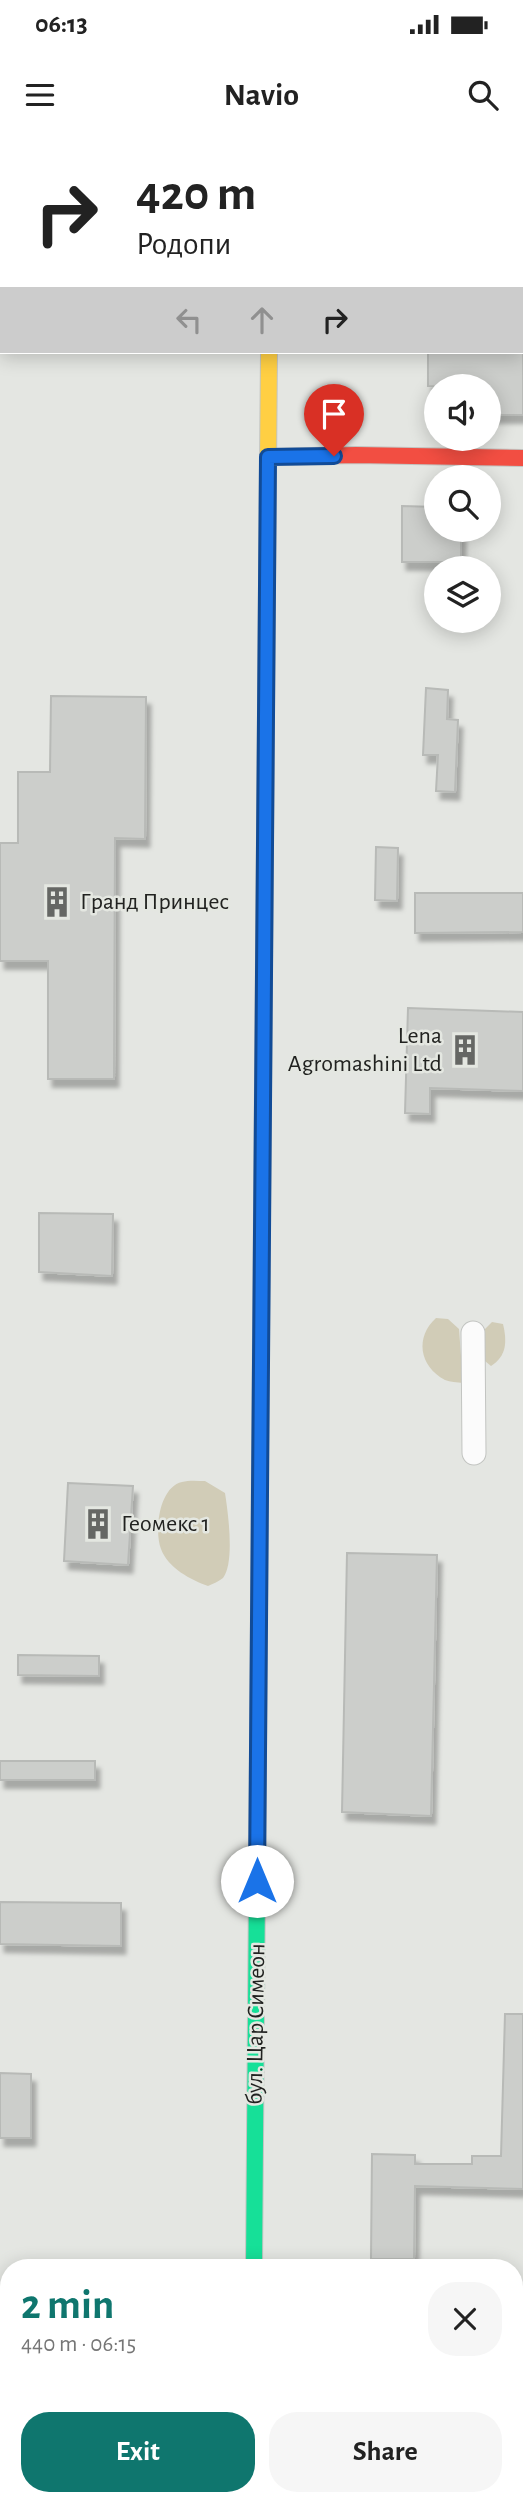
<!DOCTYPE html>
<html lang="en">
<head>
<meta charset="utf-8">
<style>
  :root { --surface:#fff; --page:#f6f6f6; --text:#222; --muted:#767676; --accent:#0f766e }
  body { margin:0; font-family:"Alegreya Sans",sans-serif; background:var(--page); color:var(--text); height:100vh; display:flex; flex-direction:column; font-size:26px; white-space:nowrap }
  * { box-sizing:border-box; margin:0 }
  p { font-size:23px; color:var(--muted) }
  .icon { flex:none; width:38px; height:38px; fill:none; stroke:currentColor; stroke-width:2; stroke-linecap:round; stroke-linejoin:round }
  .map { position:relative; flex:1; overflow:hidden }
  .side { position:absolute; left:0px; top:2119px; width:523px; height:247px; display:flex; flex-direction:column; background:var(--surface); border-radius:28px 28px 0 0; box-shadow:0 4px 18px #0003 }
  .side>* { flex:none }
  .hud { position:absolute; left:0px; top:0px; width:523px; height:214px; box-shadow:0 4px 18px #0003; background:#fff; color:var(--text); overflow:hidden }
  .buttons { position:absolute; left:424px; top:234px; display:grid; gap:14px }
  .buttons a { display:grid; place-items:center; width:77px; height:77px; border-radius:50%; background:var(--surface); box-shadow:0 4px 18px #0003; font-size:35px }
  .pin { position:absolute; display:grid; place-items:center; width:60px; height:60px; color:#fff; margin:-72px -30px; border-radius:50% 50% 50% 0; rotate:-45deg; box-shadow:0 0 7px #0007 }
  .pin .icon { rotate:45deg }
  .me { position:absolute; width:77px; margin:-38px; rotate:0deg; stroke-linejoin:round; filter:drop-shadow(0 0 5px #0008) }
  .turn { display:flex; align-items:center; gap:24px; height:147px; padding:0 21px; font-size:32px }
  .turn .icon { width:91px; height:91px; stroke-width:2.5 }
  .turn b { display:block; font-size:49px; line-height:60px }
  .lanes { display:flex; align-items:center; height:66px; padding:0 21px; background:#0003; justify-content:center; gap:35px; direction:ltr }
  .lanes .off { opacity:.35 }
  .round { display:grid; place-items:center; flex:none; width:74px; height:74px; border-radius:28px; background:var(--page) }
  .headline { display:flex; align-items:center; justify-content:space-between; height:119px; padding:0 21px }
  h1 { font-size:42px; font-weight:700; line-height:52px; color:var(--accent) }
  .action { display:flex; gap:14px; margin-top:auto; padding:14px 21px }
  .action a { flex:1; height:80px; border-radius:28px; background:var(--accent); color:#fff; font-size:28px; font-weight:700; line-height:80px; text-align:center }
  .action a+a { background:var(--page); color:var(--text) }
  .status { display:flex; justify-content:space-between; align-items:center; height:49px; padding:0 35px; background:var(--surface); direction:ltr }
  .status svg { height:19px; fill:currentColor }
  header { display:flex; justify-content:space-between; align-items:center; height:91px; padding:0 21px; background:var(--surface); font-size:32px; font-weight:700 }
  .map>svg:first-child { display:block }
</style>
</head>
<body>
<div class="status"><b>06:13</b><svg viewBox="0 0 49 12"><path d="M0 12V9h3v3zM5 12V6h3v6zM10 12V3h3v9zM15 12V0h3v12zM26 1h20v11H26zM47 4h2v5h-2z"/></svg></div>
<header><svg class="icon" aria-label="menu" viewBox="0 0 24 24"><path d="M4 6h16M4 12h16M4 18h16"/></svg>Navio<svg class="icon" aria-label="search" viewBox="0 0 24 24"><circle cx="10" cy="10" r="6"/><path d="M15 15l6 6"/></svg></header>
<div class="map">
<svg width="523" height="2365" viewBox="0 0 523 2365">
  <defs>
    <filter id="shadow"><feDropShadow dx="4.5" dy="8" stdDeviation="2" flood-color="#0004"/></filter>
  </defs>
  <rect width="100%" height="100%" fill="#e4e6e2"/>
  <!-- green -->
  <g fill="#d1ccb7">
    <path d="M 436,1178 L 448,1179 L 459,1189 L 463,1243 C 457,1242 450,1242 445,1240 C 419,1226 415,1197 436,1178 Z"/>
    <path d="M 492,1182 L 503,1184 C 507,1201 507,1216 491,1226 L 485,1221 L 484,1190 Z"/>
    <path d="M 205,1341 L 225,1353 C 228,1372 235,1423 223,1438 C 219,1441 213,1444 208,1446 C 191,1440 168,1428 161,1409 C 154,1391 159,1347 182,1342 C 189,1340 198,1341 205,1341 Z"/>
  </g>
  <!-- building -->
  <g fill="#cccecb" stroke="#b8bab7" stroke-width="2" filter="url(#shadow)">
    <polygon points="428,212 523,212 523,275 488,275 488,247 428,246"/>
    <polygon points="402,366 436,367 436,390 461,390 461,422 402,422"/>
    <polygon points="426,548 448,550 447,579 458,580 455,652 436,651 438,615 423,615"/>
    <polygon points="51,556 146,557 145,699 115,698 114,939 48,939 48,821 0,821 0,703 18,703 18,632 50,632"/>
    <polygon points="376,707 398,708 397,761 375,760"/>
    <polygon points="415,753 523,753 523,792 415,793"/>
    <polygon points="408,868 523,872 523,951 430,948 430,974 405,973"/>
    <polygon points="39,1073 113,1074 112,1136 39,1132"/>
    <polygon points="68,1343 133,1346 128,1425 64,1421"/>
    <polygon points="347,1413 437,1415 431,1676 342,1672"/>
    <polygon points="18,1515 99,1516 99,1536 18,1535"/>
    <rect x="0" y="1621" width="95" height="19"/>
    <polygon points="0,1762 121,1763 121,1806 0,1804"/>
    <polygon points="505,1874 523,1874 523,2049 415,2046 414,2119 371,2119 372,2014 415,2015 415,2024 472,2024 472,2016 501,2016"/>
    <polygon points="0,1933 31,1934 31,1998 0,1998"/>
  </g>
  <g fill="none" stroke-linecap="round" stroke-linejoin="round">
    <defs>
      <polyline id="street" points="473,1193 474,1313"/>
      <g id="fast">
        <polyline points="272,0 272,2"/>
        <polyline points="260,1323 267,444"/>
        <polyline points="254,2128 258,1616"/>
        <polyline points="252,2357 252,2365"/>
      </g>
      <polyline id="slow" points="267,444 269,212"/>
      <g id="jam">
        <polyline points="268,317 356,315 523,318"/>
        <polyline points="258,1616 260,1323"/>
      </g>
    </defs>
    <!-- street casing -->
    <use href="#street" stroke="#c2c4c1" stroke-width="25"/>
    <!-- fast casing -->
    <use href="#fast" stroke="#c2c4c1" stroke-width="18"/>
    <!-- slow casing -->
    <use href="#slow" stroke="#c2c4c1" stroke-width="18"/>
    <!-- jam casing -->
    <use href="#jam" stroke="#c2c4c1" stroke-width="18"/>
    <!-- street -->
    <use href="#street" stroke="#fbfbfb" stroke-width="23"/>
    <!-- fast -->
    <use href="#fast" stroke="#16e098" stroke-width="16"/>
    <!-- slow -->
    <use href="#slow" stroke="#ffcf43" stroke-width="16"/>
    <!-- jam -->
    <use href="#jam" stroke="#f24e42" stroke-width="16"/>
  </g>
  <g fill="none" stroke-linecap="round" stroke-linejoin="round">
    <defs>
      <polyline id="route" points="257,1741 268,317 334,316"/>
    </defs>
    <!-- route casing -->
    <use href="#route" stroke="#114b97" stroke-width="18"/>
    <!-- route -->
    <use href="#route" stroke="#1a73e8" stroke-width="12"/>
  </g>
  <!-- icons -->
  <defs>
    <symbol id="building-bare" viewBox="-9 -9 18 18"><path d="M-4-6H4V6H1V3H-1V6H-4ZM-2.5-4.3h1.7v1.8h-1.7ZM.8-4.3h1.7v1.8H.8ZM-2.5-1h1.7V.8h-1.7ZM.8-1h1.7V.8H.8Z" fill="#656764" stroke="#e4e7e1" stroke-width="2.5" paint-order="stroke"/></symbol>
  </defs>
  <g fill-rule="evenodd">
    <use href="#building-bare" x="35" y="740" width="44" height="44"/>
    <use href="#building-bare" x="443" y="888" width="44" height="44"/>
    <use href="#building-bare" x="76" y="1362" width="44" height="44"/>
  </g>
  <g text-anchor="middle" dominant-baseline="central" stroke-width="5" stroke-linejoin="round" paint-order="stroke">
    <!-- poi labels -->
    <g font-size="24" fill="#212220" stroke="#e4e7e1" text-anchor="start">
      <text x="80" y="762">Гранд Принцес</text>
      <text x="442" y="896" text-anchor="end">Lena<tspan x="442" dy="28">Agromashini Ltd</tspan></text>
      <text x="121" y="1384">Геомекс 1</text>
    </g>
    <!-- street labels -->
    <g font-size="24" fill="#212220" stroke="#e4e7e1">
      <text transform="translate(256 1884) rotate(-89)">бул. Цар Симеон</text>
    </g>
  </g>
</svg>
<div class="buttons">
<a><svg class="icon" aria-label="sound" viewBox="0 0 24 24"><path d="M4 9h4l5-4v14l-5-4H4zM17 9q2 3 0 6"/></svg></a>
<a><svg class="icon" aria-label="search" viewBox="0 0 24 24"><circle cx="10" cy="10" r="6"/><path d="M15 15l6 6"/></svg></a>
<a><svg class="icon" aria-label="layers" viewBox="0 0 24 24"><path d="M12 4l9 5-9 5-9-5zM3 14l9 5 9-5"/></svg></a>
</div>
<div class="pin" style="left:334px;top:316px;background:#d93025"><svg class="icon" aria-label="arrive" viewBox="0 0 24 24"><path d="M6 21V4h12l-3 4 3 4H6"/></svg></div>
<svg class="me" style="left:257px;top:1741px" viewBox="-20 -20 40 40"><circle r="19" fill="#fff"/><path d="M0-13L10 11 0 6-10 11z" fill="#1a73e8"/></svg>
<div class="hud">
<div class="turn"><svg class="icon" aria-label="right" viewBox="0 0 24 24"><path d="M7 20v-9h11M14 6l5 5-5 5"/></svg><div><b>420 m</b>Родопи</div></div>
<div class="lanes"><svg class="icon off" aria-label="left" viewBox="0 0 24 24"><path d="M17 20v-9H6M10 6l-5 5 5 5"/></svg><svg class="icon off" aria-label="ahead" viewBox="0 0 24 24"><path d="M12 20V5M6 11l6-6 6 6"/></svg><svg class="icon" aria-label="right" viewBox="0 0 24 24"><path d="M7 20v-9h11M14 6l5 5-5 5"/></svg></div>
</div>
<section class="side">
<div class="headline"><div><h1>2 min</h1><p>440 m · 06:15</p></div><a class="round"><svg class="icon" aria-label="close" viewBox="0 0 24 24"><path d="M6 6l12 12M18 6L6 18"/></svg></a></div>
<div class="action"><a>Exit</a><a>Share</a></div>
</section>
</div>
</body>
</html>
